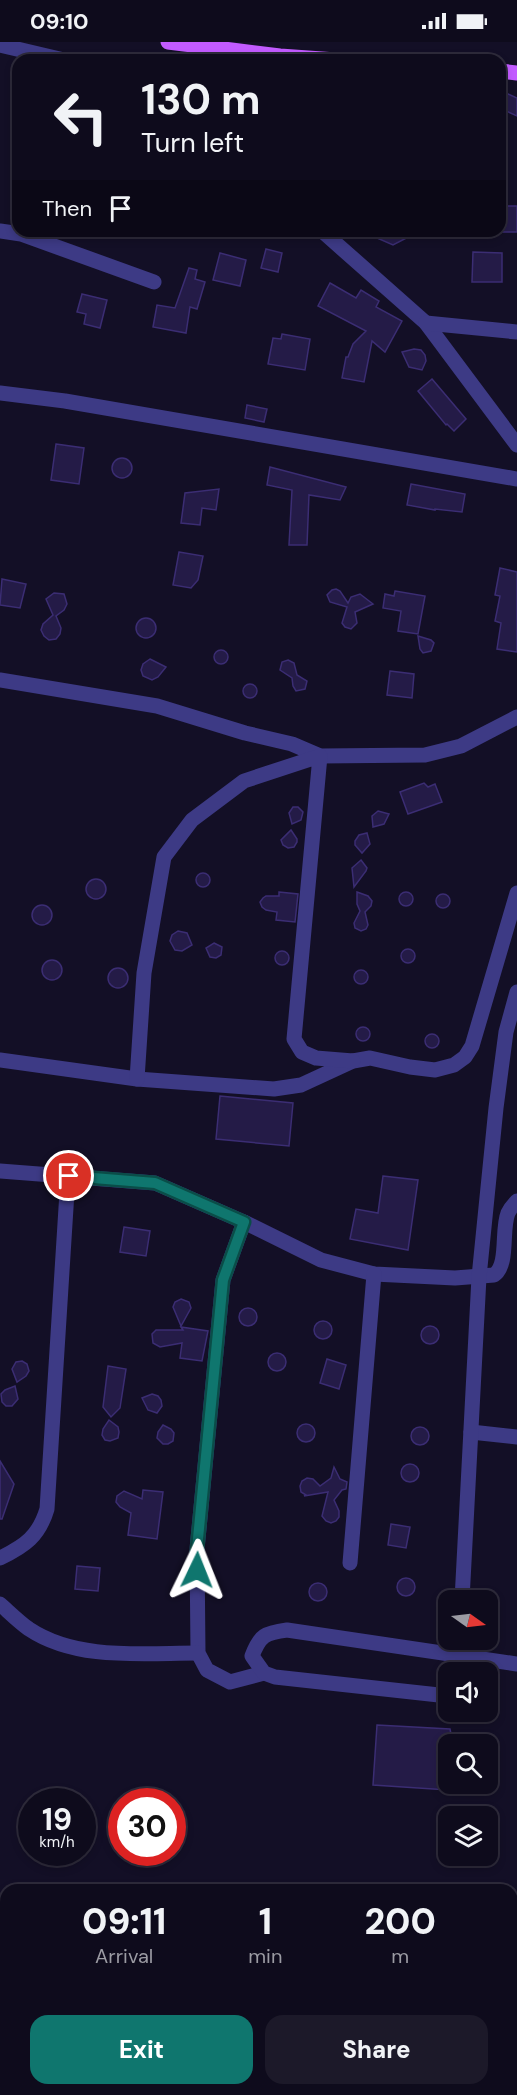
<!DOCTYPE html>
<html lang="en">
<head>
<meta charset="utf-8">
<style>
  :root { --surface:#0e0b1c; --page:#1c1929; --text:#f1f3f6; --muted:#9b9ba3; --line:#2e2b3b; --accent:#0f766e }
  body { margin:0; font-family:"DM Sans",sans-serif; background:var(--page); color:var(--text); height:100vh; display:flex; flex-direction:column; font-size:22px; white-space:nowrap }
  * { box-sizing:border-box; margin:0 }
  p { font-size:20px; color:var(--muted) }
  .icon { flex:none; width:33px; height:33px; fill:none; stroke:currentColor; stroke-width:2; stroke-linecap:round; stroke-linejoin:round }
  .map { position:relative; flex:1; overflow:hidden }
  .sheet { position:absolute; left:0px; top:1842px; width:518px; height:212px; display:flex; flex-direction:column; background:var(--surface); border-radius:18px 18px 0 0; box-shadow:0 3px 9px #0003,0 0 0 2px var(--line) }
  .sheet>* { flex:none }
  .guide { position:absolute; left:12px; top:12px; width:494px; height:183px; border-radius:18px; box-shadow:0 3px 9px #0003,0 0 0 2px var(--line); background:#0e0b1c; color:var(--text); overflow:hidden }
  .needle { width:39px; rotate:104deg }
  .controls { position:absolute; left:438px; top:1548px; display:grid; gap:12px }
  .controls a { display:grid; place-items:center; width:60px; height:60px; border-radius:12px; background:var(--surface); box-shadow:0 3px 9px #0003,0 0 0 2px var(--line); font-size:30px }
  .speed { position:absolute; left:18px; top:1746px; display:flex; gap:12px; font-size:30px; font-weight:700; text-align:center }
  .speed>* { display:grid; place-content:center; width:78px; height:78px; border-radius:50%; background:var(--surface); box-shadow:0 3px 9px #0003,0 0 0 2px var(--line); line-height:1 }
  .speed small { font-size:15px; font-weight:400 }
  .speed .limit { border:9px solid #d22; background:#fff; color:#111 }
  .pin { position:absolute; display:grid; place-items:center; width:51px; height:51px; color:#fff; margin:-26px; border:3px solid #fff; border-radius:50%; box-shadow:0 2px 6px #0007 }
  .me { position:absolute; width:66px; margin:-33px; rotate:2deg; stroke-linejoin:round; filter:drop-shadow(0 0 4px #0008) }
  .turn { display:flex; align-items:center; gap:21px; height:126px; padding:0 30px; font-size:27px }
  .turn .icon { width:78px; height:78px; stroke-width:2.5 }
  .turn b { display:block; font-size:42px; line-height:51px }
  .then { display:flex; align-items:center; height:57px; padding:0 30px; background:#0003; gap:12px; font-size:22px }
  .eta { display:flex; justify-content:space-evenly; align-items:center; height:102px; text-align:center }
  .eta b { font-size:36px; font-weight:800; line-height:42px }
  .cta { display:flex; gap:12px; margin-top:auto; padding:12px 30px }
  .cta a { flex:1; height:69px; border-radius:18px; background:var(--accent); color:#fff; font-size:24px; font-weight:800; line-height:69px; text-align:center }
  .cta a+a { background:var(--page); color:var(--text) }
  .status { display:flex; justify-content:space-between; align-items:center; height:42px; padding:0 30px; background:var(--surface); direction:ltr }
  .status svg { height:16px; fill:currentColor }
  .map>svg:first-child { display:block }
</style>
</head>
<body>
<div class="status"><b>09:10</b><svg viewBox="0 0 49 12"><path d="M0 12V9h3v3zM5 12V6h3v6zM10 12V3h3v9zM15 12V0h3v12zM26 1h20v11H26zM47 4h2v5h-2z"/></svg></div>
<div class="map">
<svg width="517" height="2053" viewBox="0 0 517 2053">
  <rect width="100%" height="100%" fill="#130f26"/>
  <!-- building -->
  <g fill="#241b47" stroke="#3b2d73" stroke-width="1.5">
    <polygon points="508,52 517,56 517,74 504,68 501,63 503,55"/>
    <polygon points="502,164 517,164 517,190 501,190"/>
    <polygon points="361,189 420,189 393,203"/>
    <polygon points="266,207 282,211 278,230 261,226"/>
    <polygon points="473,210 502,211 502,240 472,240"/>
    <polygon points="220,211 246,218 240,244 213,238"/>
    <polygon points="189,226 197,228 195,237 205,240 197,267 190,265 186,291 153,285 157,263 175,266"/>
    <polygon points="330,241 356,256 361,248 379,259 376,265 402,279 385,310 372,299 364,340 342,336 346,315 348,315 353,302 366,289 318,264"/>
    <polygon points="82,252 107,258 100,286 84,282 86,272 77,270"/>
    <polygon points="282,292 310,297 305,328 268,322 273,296 281,297"/>
    <polygon points="414,307 421,308 425,313 426,319 422,328 409,325 402,310"/>
    <polygon points="432,337 466,377 454,389 447,382 446,383 418,349"/>
    <polygon points="247,363 267,367 264,380 245,376"/>
    <polygon points="56,402 84,406 79,442 51,438"/>
    <circle cx="122" cy="426" r="10"/>
    <polygon points="270,425 346,445 340,458 309,453 307,503 289,503 292,448 267,443"/>
    <polygon points="411,442 465,452 462,470 435,467 435,468 407,463"/>
    <polygon points="219,447 216,468 202,466 200,483 181,481 185,451"/>
    <polygon points="179,510 203,514 198,538 191,546 173,543"/>
    <polygon points="500,526 517,530 517,610 497,607 501,581 495,579 500,554 495,553"/>
    <polygon points="2,537 26,542 20,566 0,563"/>
    <polygon points="336,547 340,549 348,561 351,555 360,552 373,562 355,570 357,581 351,587 345,585 342,581 347,565 330,560 327,553 332,548"/>
    <polygon points="395,549 425,554 418,592 398,589 401,569 383,566 385,552 394,554"/>
    <polygon points="54,551 64,552 67,562 64,568 56,574 61,586 60,592 56,597 49,598 44,594 41,588 43,582 53,573 46,557"/>
    <circle cx="146" cy="586" r="10"/>
    <polygon points="418,594 431,598 434,601 431,609 423,611 420,607"/>
    <circle cx="221" cy="615" r="7"/>
    <polygon points="150,617 166,625 158,635 152,638 143,634 141,628 143,622"/>
    <polygon points="288,618 294,621 297,633 307,639 305,647 296,649 293,644 292,636 280,628 282,620"/>
    <polygon points="390,629 414,632 412,656 387,653"/>
    <circle cx="250" cy="649" r="7"/>
    <polygon points="424,741 428,745 435,742 442,760 408,772 400,750"/>
    <polygon points="293,765 298,765 303,770 301,778 292,782 289,771"/>
    <polygon points="378,769 389,772 384,782 373,785 372,774"/>
    <polygon points="291,788 297,797 297,800 294,805 288,806 283,803 281,798"/>
    <polygon points="367,791 370,802 362,811 355,803 355,799 359,793"/>
    <polygon points="361,818 367,826 366,829 354,845 352,826"/>
    <circle cx="203" cy="838" r="7"/>
    <circle cx="96" cy="847" r="10"/>
    <circle cx="406" cy="857" r="7"/>
    <polygon points="279,850 298,852 295,880 276,878 277,870 266,868 262,865 260,860 263,856 266,854 279,854"/>
    <polygon points="357,850 368,854 372,859 371,864 365,870 368,883 366,887 361,889 355,886 354,881 360,869 357,862"/>
    <circle cx="443" cy="859" r="7"/>
    <circle cx="42" cy="873" r="10"/>
    <polygon points="178,889 187,891 192,903 182,909 175,908 170,899 172,893"/>
    <polygon points="214,901 222,905 221,913 216,916 210,915 206,906"/>
    <circle cx="408" cy="914" r="7"/>
    <circle cx="282" cy="916" r="7"/>
    <circle cx="52" cy="928" r="10"/>
    <circle cx="118" cy="936" r="10"/>
    <circle cx="361" cy="935" r="7"/>
    <circle cx="363" cy="992" r="7"/>
    <circle cx="432" cy="999" r="7"/>
    <polygon points="220,1054 293,1061 289,1104 216,1097"/>
    <polygon points="383,1134 418,1138 408,1208 350,1197 356,1167 378,1171"/>
    <polygon points="124,1185 150,1189 146,1214 120,1210"/>
    <polygon points="181,1257 189,1260 191,1266 181,1284 173,1265 175,1260"/>
    <circle cx="248" cy="1275" r="9"/>
    <circle cx="323" cy="1288" r="9"/>
    <circle cx="430" cy="1293" r="9"/>
    <polygon points="181,1285 208,1289 202,1319 180,1316 182,1301 160,1305 153,1301 152,1292 156,1288 183,1288"/>
    <circle cx="277" cy="1320" r="9"/>
    <polygon points="327,1317 346,1323 339,1347 320,1341"/>
    <polygon points="22,1319 27,1322 29,1329 26,1334 17,1340 12,1327 16,1320"/>
    <polygon points="108,1324 126,1327 120,1366 111,1375 103,1365"/>
    <polygon points="15,1344 18,1357 12,1364 6,1364 2,1360 1,1352 5,1348"/>
    <polygon points="152,1352 158,1354 161,1358 162,1364 157,1371 148,1368 142,1356"/>
    <polygon points="109,1378 118,1385 119,1390 118,1396 110,1399 105,1398 102,1393 103,1387"/>
    <circle cx="306" cy="1391" r="9"/>
    <polygon points="163,1383 171,1387 174,1391 173,1399 168,1402 163,1402 157,1396 158,1390"/>
    <circle cx="420" cy="1394" r="9"/>
    <polygon points="0,1419 14,1442 2,1477 0,1477"/>
    <circle cx="410" cy="1431" r="9"/>
    <polygon points="334,1425 340,1437 347,1440 346,1447 342,1448 334,1458 339,1469 339,1475 336,1479 331,1481 326,1479 322,1474 328,1450 304,1454 306,1453 301,1450 300,1444 302,1439 307,1436 313,1437 320,1444 331,1436"/>
    <polygon points="143,1448 163,1450 157,1497 128,1493 131,1471 120,1465 116,1460 117,1454 124,1449 142,1457"/>
    <polygon points="391,1482 410,1485 406,1506 388,1503"/>
    <polygon points="77,1524 100,1526 98,1549 75,1547"/>
    <circle cx="406" cy="1545" r="9"/>
    <circle cx="318" cy="1550" r="9"/>
    <polygon points="377,1683 450,1687 453,1702 448,1702 448,1748 373,1743"/>
  </g>
  <g fill="none" stroke-linecap="round" stroke-linejoin="round">
    <!-- minor -->
    <g stroke="#3d3a85" stroke-width="15">
      <polyline points="0,3 64,18"/>
      <polyline points="195,18 196,3"/>
      <polyline points="0,189 21,192 154,240"/>
      <polyline points="322,189 426,281 517,403"/>
      <polyline points="426,281 517,290"/>
      <polyline points="0,351 65,359 517,437"/>
      <polyline points="0,638 157,664 245,691 292,702 320,714 425,713 461,704 517,675"/>
      <polyline points="0,1018 137,1037 274,1047 301,1043 353,1019 370,1016 410,1025 435,1028 454,1023 465,1015 472,1004 517,851"/>
      <polyline points="137,1037 144,931 164,815 192,778 244,739 320,714 294,997 302,1010 316,1016 353,1019"/>
      <path d="M 0,1129 L 155,1141 L 244,1180 L 321,1218 L 374,1232 L 455,1236 L 494,1233 C 509,1223 501,1188 508,1171 C 510,1167 514,1162 517,1159"/>
      <polyline points="244,1180 223,1238 197,1507 198,1611 207,1628 230,1640 264,1631"/>
      <polyline points="471,1390 517,1395"/>
      <path d="M 0,1516 C 25,1504 39,1494 47,1467 L 68,1134"/>
      <polyline points="350,1521 374,1232"/>
      <polyline points="462,1558 479,1235 496,1066 506,990 517,950"/>
      <path d="M 0,1562 C 9,1570 19,1580 29,1587 C 77,1619 143,1611 198,1611"/>
      <path d="M 448,1654 L 275,1635 L 264,1631 L 252,1614 C 260,1593 265,1591 287,1588 L 517,1622"/>
    </g>
    <!-- major -->
    <g stroke="#c25bff" stroke-width="15">
      <polyline points="168,0 280,14 336,18"/>
      <polyline points="500,29 517,31"/>
    </g>
  </g>
  <g fill="none" stroke-linecap="round" stroke-linejoin="round">
    <defs>
      <polyline id="route" points="69,1134 155,1141 244,1180 223,1238 197,1507 197,1528"/>
    </defs>
    <!-- route casing -->
    <use href="#route" stroke="#0a4d48" stroke-width="15"/>
    <!-- route -->
    <use href="#route" stroke="#0f766e" stroke-width="10"/>
  </g>
</svg>
<div class="controls">
<a><svg class="needle" viewBox="-14 -14 28 28"><path d="M0-13l5 13h-10z" fill="#e53935"/><path d="M0 13l5-13h-10z" fill="#9b9ba3"/></svg></a>
<a><svg class="icon" aria-label="sound" viewBox="0 0 24 24"><path d="M4 9h4l5-4v14l-5-4H4zM17 9q2 3 0 6"/></svg></a>
<a><svg class="icon" aria-label="search" viewBox="0 0 24 24"><circle cx="10" cy="10" r="6"/><path d="M15 15l6 6"/></svg></a>
<a><svg class="icon" aria-label="layers" viewBox="0 0 24 24"><path d="M12 4l9 5-9 5-9-5zM3 14l9 5 9-5"/></svg></a>
</div>
<div class="speed"><div>19<small>km/h</small></div><div class="limit">30</div></div>
<div class="pin" style="left:69px;top:1134px;background:#d93025"><svg class="icon" aria-label="arrive" viewBox="0 0 24 24"><path d="M6 21V4h12l-3 4 3 4H6"/></svg></div>
<svg class="me" style="left:197px;top:1528px" viewBox="-20 -20 40 40"><path d="M0-17L14 15 0 8-14 15z" fill="#0f766e" stroke="#fff" stroke-width="4"/></svg>
<div class="guide">
<div class="turn"><svg class="icon" aria-label="left" viewBox="0 0 24 24"><path d="M17 20v-9H6M10 6l-5 5 5 5"/></svg><div><b>130 m</b>Turn left</div></div>
<div class="then">Then<svg class="icon" aria-label="arrive" viewBox="0 0 24 24"><path d="M6 21V4h12l-3 4 3 4H6"/></svg></div>
</div>
<section class="sheet">
<div class="eta">
<div><b>09:11</b><p>Arrival</p></div>
<div><b>1</b><p>min</p></div>
<div><b>200</b><p>m</p></div>
</div>
<div class="cta"><a>Exit</a><a>Share</a></div>
</section>
</div>
</body>
</html>
